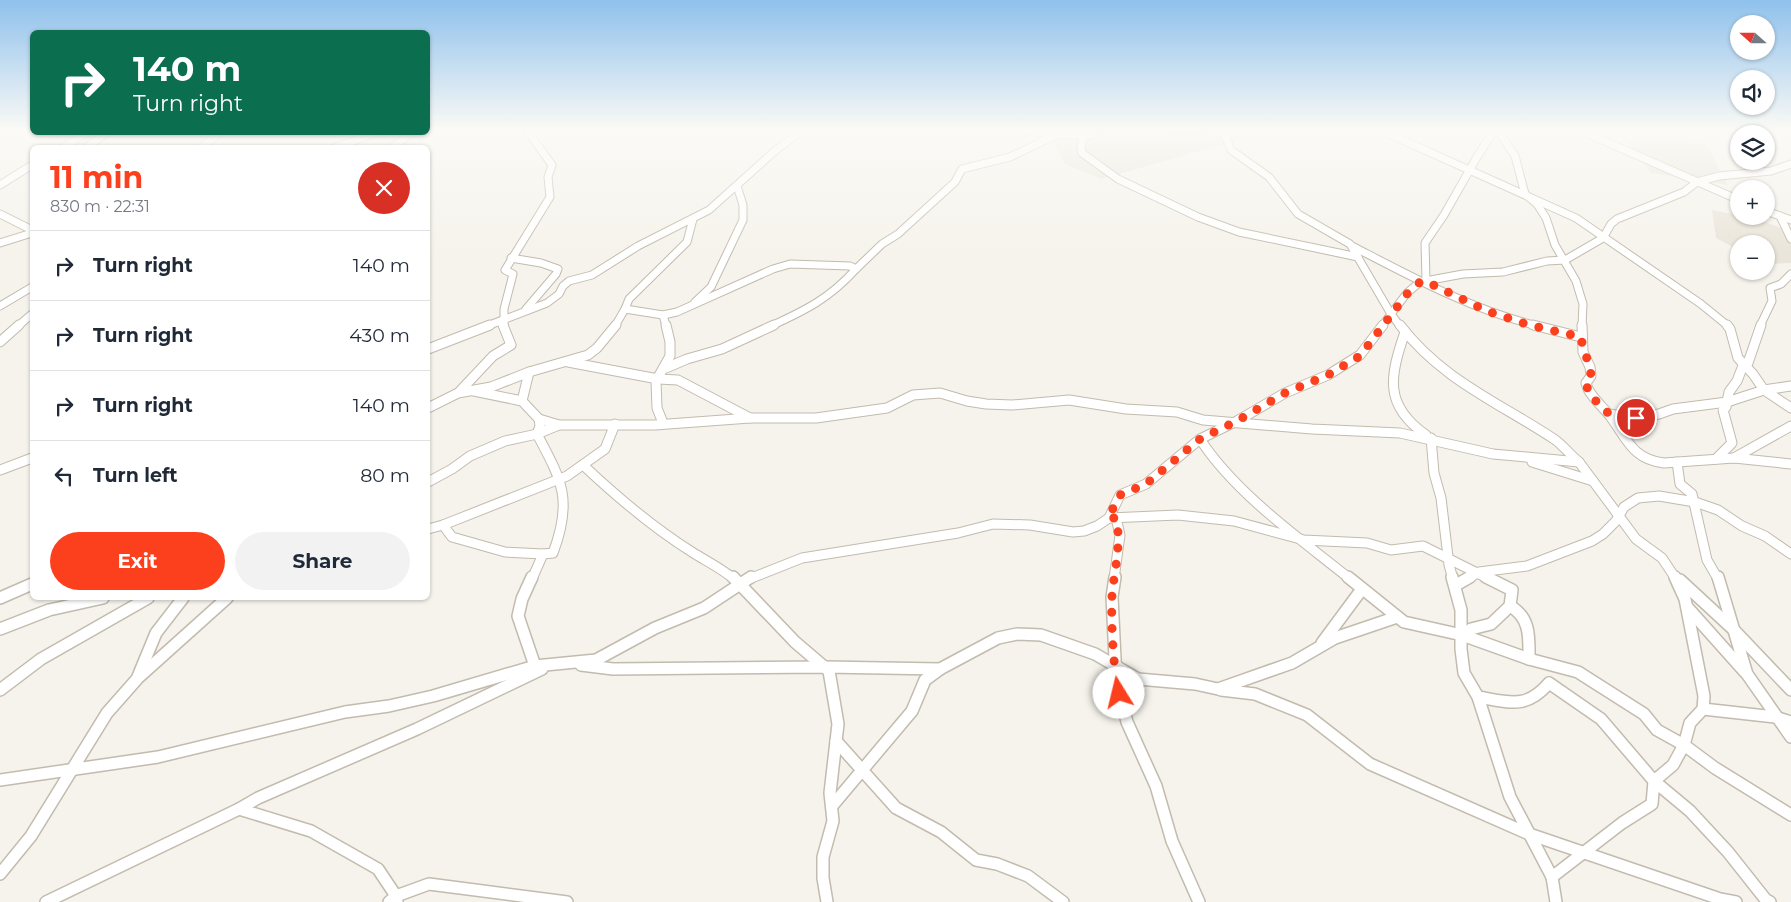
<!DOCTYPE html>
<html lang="en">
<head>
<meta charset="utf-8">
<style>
  :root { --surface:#fff; --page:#f2f2f3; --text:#1f2937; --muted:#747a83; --line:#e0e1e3; --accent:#fc3f1d }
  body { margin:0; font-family:Montserrat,sans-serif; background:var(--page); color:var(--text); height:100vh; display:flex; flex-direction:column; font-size:19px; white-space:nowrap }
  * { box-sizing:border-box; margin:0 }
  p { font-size:16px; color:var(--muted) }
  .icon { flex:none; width:28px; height:28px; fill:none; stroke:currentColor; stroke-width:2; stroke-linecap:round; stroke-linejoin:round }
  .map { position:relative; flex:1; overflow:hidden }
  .drawer { position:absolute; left:30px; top:145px; width:400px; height:455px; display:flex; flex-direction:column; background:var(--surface); border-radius:8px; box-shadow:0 1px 4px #0004 }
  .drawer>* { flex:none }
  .banner { position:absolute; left:30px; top:30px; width:400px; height:105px; border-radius:8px; box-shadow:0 1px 4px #0004; background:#0b6e4f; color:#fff; overflow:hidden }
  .needle { width:32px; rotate:291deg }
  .tools { position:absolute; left:1730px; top:15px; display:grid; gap:10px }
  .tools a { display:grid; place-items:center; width:45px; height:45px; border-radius:50%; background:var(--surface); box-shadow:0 1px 4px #0004; font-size:25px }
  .pin { position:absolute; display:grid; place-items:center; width:42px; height:42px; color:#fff; margin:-21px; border:2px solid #fff; border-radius:50%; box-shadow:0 1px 5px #0007 }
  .me { position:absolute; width:55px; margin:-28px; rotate:351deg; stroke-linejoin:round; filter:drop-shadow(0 0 4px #0008) }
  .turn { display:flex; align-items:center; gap:18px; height:105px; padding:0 20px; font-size:22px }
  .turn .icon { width:65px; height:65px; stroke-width:2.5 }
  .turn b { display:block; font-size:35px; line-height:42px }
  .round { display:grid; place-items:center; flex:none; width:52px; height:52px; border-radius:26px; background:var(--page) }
  .summary { display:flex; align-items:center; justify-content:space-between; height:85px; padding:0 20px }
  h1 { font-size:30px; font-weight:700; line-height:38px; color:var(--accent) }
  .primary-button { display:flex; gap:10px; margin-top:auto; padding:10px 20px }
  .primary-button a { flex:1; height:58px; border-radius:30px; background:var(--accent); color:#fff; font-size:20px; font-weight:700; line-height:58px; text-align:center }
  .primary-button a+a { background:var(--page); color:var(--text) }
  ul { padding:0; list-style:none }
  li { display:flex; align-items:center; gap:15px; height:70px; padding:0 20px; border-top:1px solid var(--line) }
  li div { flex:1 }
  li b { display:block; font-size:19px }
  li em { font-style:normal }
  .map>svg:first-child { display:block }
</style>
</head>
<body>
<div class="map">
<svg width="1791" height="902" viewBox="0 0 1791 902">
  <rect width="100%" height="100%" fill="#f6f3ec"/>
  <!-- residential -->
  <g fill="#eae5da">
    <polygon points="1046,129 1278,129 1101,179 1065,164"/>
    <polygon points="1668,133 1707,146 1728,185 1651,173 1627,141"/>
    <polygon points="1712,210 1757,219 1791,232 1791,263 1766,264 1766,244 1739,244 1739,250 1716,238"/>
  </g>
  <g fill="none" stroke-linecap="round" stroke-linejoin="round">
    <defs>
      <g id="street-far2">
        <polyline points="1015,129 1056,135 1091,135 1094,129"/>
        <polyline points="1173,129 1198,129"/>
        <polyline points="1223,129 1231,150 1269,177 1298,214 1350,244 1391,314 1400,326"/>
        <polyline points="1378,129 1576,218 1701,304 1728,326"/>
        <polyline points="1497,129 1515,156 1525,194 1537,204 1546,218 1555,245 1576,281 1583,304 1582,326"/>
        <polyline points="1577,129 1739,200"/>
        <polyline points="1084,135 1081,147 1082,153 1118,179 1198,217 1239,232 1358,257"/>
        <polyline points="62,148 88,132"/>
        <polyline points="85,148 108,132"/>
        <polyline points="201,148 220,132"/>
        <polyline points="334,148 378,132"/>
        <polyline points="392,148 412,132"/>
        <polyline points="0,185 32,165"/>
        <polyline points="1766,211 1791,220"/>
        <polyline points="0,214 32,230"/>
        <polyline points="1780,216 1791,239"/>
        <polyline points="0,243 32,233"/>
        <path d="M 1352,246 C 1412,277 1472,310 1538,326"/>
        <polyline points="511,258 541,263 558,269 556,274 526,309"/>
        <polyline points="1426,280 1425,243 1444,215 1477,157 1495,129"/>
        <polyline points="695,302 711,287 743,220 743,205 737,186"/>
        <polyline points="0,306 32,287"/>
        <polyline points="625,309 629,299 687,242 693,219"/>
        <polyline points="663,315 666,326"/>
        <polyline points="18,326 32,314"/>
        <polyline points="487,326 547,303 559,294 563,286 569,281 592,275 638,246 709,210 776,150 804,129"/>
        <polyline points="504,326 504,309 513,274 505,270 550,197 548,177 552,165 526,129"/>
        <polyline points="615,326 625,309 663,315 677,312 773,269 790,264 850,266 856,269 882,244 898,234 955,182 962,169 1010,157 1056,135"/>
        <path d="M 771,326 C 806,310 830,298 856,269"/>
        <polyline points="1382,326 1407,293 1420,282 1463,274 1503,272 1547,261 1565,260 1603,238 1611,224 1617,219 1684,192 1697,182 1719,176 1771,171 1791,164"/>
        <polyline points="1760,326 1772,301 1770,288 1781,284 1791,274"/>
      </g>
      <g id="street-far1">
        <path d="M 1400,325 C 1442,380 1498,402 1554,439 C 1563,445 1570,455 1579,462 L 1636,539 L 1662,558 L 1676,579"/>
        <polyline points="1533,325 1581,337"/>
        <path d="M 1582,325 L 1583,352 L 1590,367 L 1591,376 L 1586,383 L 1588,389 C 1594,400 1603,407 1610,416 C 1627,439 1633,460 1664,463 L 1734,458 L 1791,464"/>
        <polyline points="1727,325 1730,329 1738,358 1753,374 1764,390 1791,408"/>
        <path d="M 1405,332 C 1390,376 1383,405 1426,435"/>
        <polyline points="0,342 19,325"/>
        <polyline points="428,349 490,325"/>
        <polyline points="568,362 658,379 678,380 750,418"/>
        <polyline points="666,368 687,359 722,349 774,325"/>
        <polyline points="469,390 522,401 539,419 559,425 655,425 750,418 816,418 887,408 913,395 940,393 967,401 986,404 1012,405 1069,400 1126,409 1177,412 1203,420 1312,429 1400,433 1493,454 1579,462"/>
        <polyline points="460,391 493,356 511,345 503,325"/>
        <polyline points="522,401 529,372"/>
        <polyline points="428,408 458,393 491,387 529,372 588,355 597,348 616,325"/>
        <polyline points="1609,414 1636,418 1659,414 1673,409 1727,402 1764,390 1791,386"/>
        <polyline points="663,423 657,408 656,381 670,356 670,342 666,325"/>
        <polyline points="1431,438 1434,473 1441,498 1449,565 1453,579"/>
        <path d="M 1200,439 C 1235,493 1299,538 1350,579"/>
        <polyline points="1734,458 1791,426"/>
        <polyline points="1716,459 1732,443 1723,410 1726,407 1729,392 1737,381 1744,363 1748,363 1761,325"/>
        <polyline points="1532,462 1593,481"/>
        <polyline points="1677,462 1680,484 1692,494 1707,560 1718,579"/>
        <path d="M 583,465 C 617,497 652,527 692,552 C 706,561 721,568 734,579"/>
        <polyline points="0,470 32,458"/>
        <polyline points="428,482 452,469 470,456 505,441 537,434 559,425"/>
        <polyline points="1109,518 1178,515 1234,521 1304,540 1367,543 1391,550 1423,546 1489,579"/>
        <polyline points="443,525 452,537 505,552 543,554"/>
        <polyline points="428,529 443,525 567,476 605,449 615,424"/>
        <path d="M 532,579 L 543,554 L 553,553 C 573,500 562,481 537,434 L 540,426 L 539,419"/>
        <polyline points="749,579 802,558 958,533 993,524 1030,525 1073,532 1084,531 1097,526 1109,518 1120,495 1146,484 1200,439 1237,421 1285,393 1328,375 1360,355 1383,325"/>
        <polyline points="1114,579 1120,535 1116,518"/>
        <polyline points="1467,579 1479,572 1527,566 1592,541 1603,534 1616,521 1624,507 1638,498 1659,496 1695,502 1718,510 1742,526 1765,536 1791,554"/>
      </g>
      <g id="street">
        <polyline points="532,577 522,599 518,616 535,666"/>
        <polyline points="733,577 795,642 829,671 838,724 830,793 833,821 823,857 823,878 827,902"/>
        <polyline points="1115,577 1112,597 1116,679 1127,722 1156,786 1172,841 1199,902"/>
        <polyline points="1348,577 1404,622 1462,635 1529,659 1578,672 1644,714 1657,730 1684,745 1715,768 1791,815"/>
        <polyline points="1452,577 1461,610 1461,649 1464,673 1478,697 1510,797 1552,877"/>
        <polyline points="1486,577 1512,590 1510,606"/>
        <polyline points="1718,577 1747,674 1791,737"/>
        <polyline points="1680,580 1733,629 1791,690"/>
        <polyline points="1456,585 1470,577"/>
        <polyline points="0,598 32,584"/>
        <polyline points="1687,607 1745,672"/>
        <polyline points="0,629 49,610 103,598"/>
        <path d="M 1462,635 L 1471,629 L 1491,624 L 1510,606 C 1531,618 1529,638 1529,659"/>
        <polyline points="1322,643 1362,589"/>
        <polyline points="581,665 613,669 825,667 940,669 998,638 1017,634 1041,635 1095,654 1138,679 1195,684 1218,689 1292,663 1335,638 1397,617"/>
        <polyline points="139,677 227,598"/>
        <polyline points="0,690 41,659 148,598"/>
        <polyline points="1221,690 1255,694 1307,715 1370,764 1529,834 1720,899 1736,902"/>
        <path d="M 1478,697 C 1509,702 1526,710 1549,683 L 1601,719 L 1654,781 L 1690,811 L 1728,852 L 1766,900 L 1770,902"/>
        <polyline points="1703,709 1775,717 1791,722"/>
        <polyline points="836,741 896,808 941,832 976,860 997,864 1028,876 1063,902"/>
        <polyline points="0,780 158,757 345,712 389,706 433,696 535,666 596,660 655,628 704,608 751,577"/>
        <polyline points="832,806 912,711 925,680 940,669"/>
        <polyline points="239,809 311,831 378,869 396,896 397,902"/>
        <polyline points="0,874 31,836 107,713 137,679 156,633 183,598"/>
        <polyline points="46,902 239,809 258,798 417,729 542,669"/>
        <polyline points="389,902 396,896 429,884 567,902"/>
        <polyline points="1556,902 1552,877 1622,823 1652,804 1654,781 1673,765 1684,745 1690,723 1703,709 1704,696 1685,599 1675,577"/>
      </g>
    </defs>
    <!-- street-far2 casing -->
    <use href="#street-far2" stroke="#c2bbae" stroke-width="9"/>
    <!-- street-far1 casing -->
    <use href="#street-far1" stroke="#c2bbae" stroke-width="11"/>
    <!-- street casing -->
    <use href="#street" stroke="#c2bbae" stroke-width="14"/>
    <!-- street-far2 -->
    <use href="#street-far2" stroke="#fff" stroke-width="7"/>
    <!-- street-far1 -->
    <use href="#street-far1" stroke="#fff" stroke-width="9"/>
    <!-- street -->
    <use href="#street" stroke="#fff" stroke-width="11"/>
  </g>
  <!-- sky -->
  <linearGradient id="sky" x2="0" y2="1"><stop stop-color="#8fc1ec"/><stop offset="0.51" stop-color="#fbfaf6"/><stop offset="1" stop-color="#fbfaf6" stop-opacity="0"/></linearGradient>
  <rect width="1791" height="255" fill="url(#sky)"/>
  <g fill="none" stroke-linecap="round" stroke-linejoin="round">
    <!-- route -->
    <path stroke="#fc3f1d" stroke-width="9" stroke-dasharray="0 16.2" d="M 1119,693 C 1113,669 1111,621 1112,596 C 1114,570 1122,545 1116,518 L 1108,518 L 1120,495 L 1146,484 L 1200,439 L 1237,421 L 1285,393 L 1328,375 L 1360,356 L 1407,294 L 1420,282 L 1425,281 L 1487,311 L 1529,325 L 1581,337 C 1583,351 1590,363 1591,376 L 1586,383 L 1589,394 L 1609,414 L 1636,418"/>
  </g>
</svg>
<div class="tools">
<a><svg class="needle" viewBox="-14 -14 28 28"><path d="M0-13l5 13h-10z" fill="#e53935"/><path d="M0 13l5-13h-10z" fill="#747a83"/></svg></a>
<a><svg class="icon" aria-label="sound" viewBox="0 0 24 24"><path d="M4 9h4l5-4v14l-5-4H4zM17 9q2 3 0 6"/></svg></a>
<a><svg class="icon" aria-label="layers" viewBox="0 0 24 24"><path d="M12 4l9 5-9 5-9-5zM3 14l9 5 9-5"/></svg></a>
<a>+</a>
<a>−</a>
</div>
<div class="pin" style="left:1636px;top:418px;background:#d93025"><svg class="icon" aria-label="arrive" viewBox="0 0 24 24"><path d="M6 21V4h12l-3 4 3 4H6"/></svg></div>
<svg class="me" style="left:1119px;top:693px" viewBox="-20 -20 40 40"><circle r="19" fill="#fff"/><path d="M0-13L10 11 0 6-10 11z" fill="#fc3f1d"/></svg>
<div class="banner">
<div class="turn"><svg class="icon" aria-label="right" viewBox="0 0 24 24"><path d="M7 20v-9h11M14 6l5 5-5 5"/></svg><div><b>140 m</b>Turn right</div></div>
</div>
<section class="drawer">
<div class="summary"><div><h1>11 min</h1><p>830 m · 22:31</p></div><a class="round" style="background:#d93025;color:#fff"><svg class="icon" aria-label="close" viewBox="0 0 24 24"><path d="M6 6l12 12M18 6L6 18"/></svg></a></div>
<ul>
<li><svg class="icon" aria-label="right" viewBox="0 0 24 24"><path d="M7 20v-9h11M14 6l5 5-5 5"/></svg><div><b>Turn right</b></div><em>140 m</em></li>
<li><svg class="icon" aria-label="right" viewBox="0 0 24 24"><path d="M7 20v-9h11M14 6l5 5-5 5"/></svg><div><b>Turn right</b></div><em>430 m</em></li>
<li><svg class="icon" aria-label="right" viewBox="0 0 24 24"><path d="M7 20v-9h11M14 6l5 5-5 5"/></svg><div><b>Turn right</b></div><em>140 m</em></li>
<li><svg class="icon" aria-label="left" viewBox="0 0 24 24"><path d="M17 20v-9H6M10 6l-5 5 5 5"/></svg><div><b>Turn left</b></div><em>80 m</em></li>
</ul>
<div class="primary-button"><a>Exit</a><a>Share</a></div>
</section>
</div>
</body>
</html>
